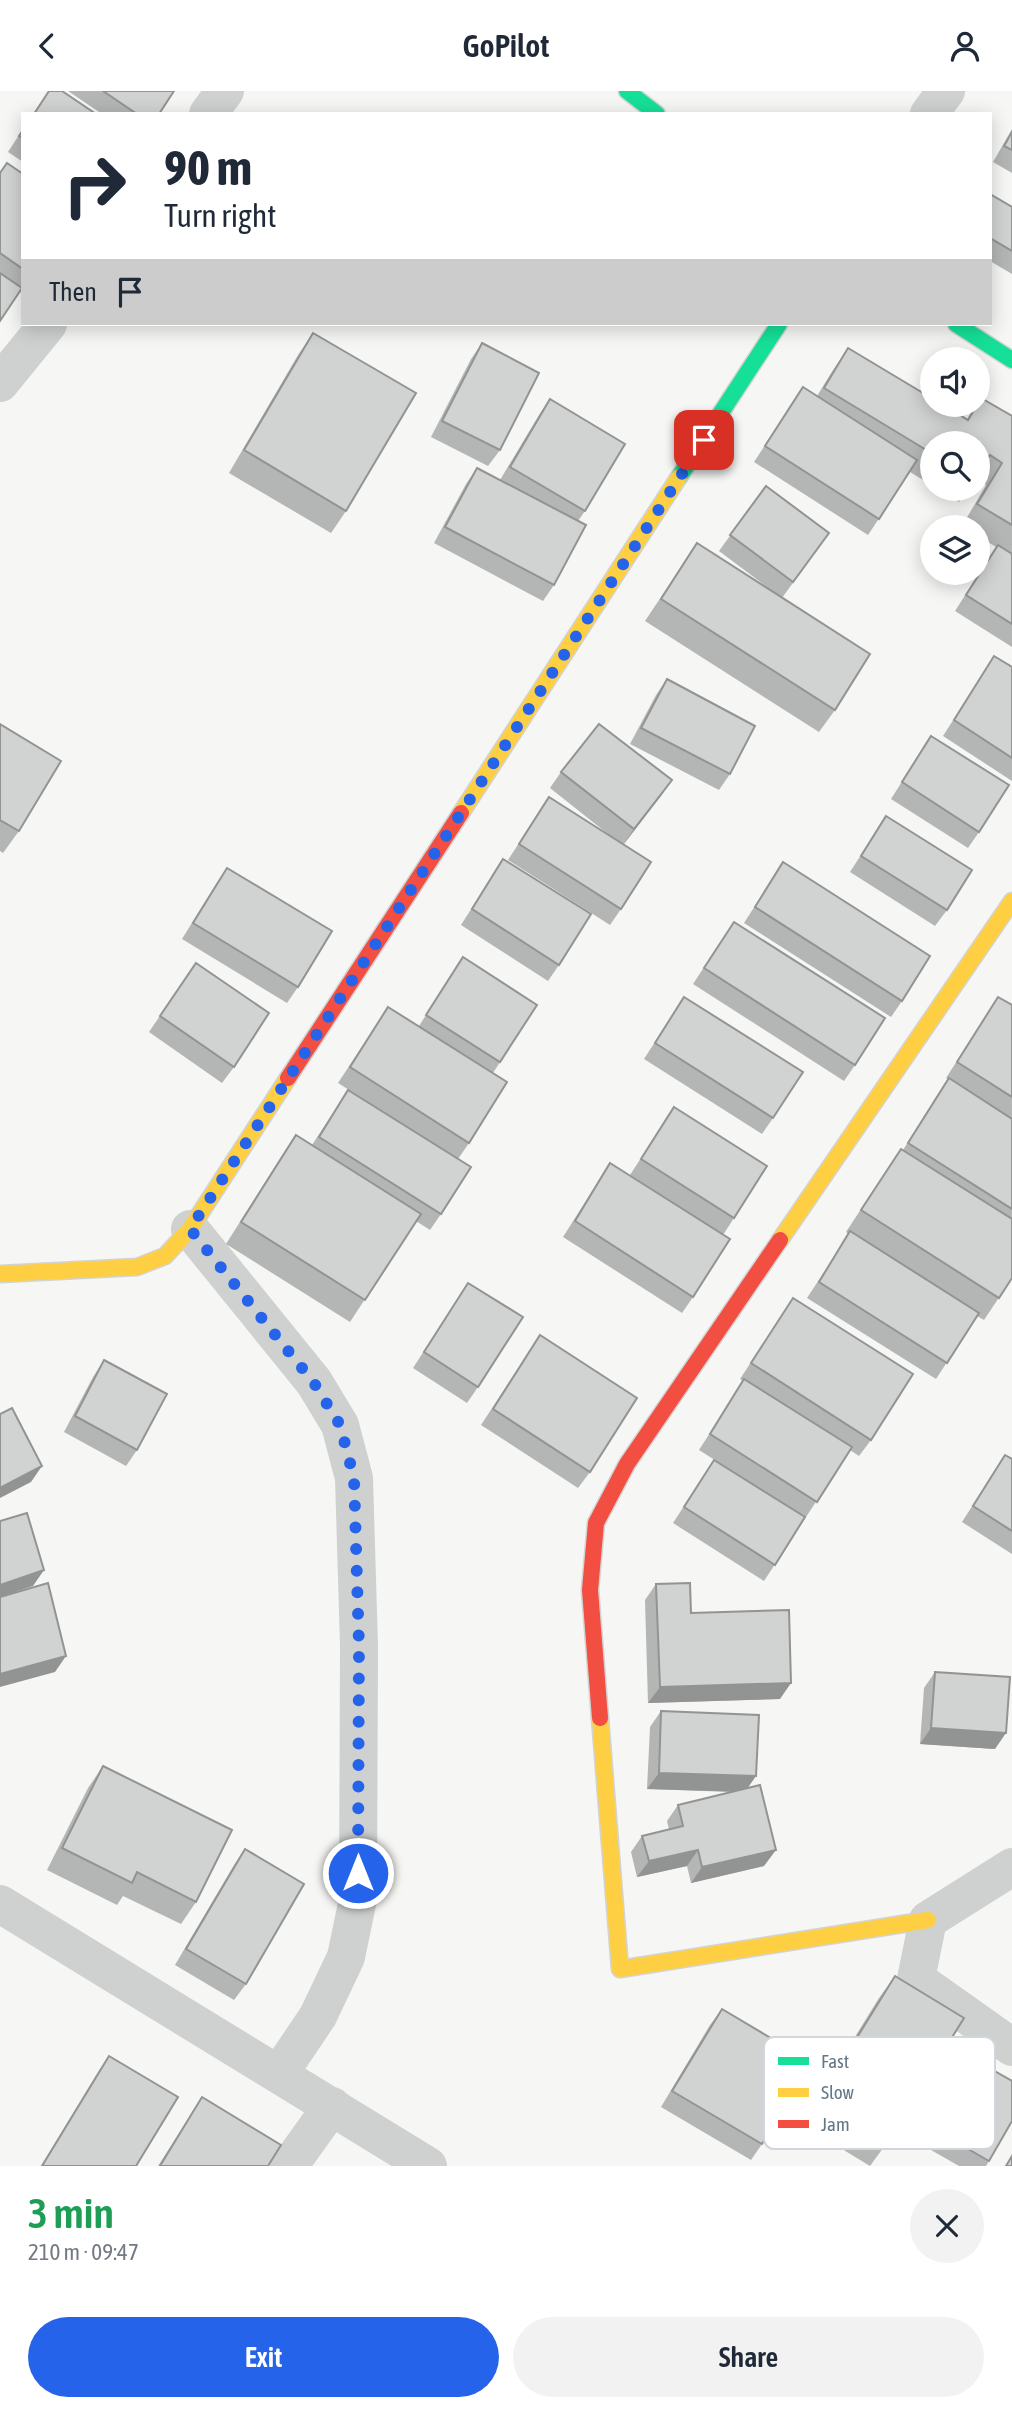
<!DOCTYPE html>
<html lang="en">
<head>
<meta charset="utf-8">
<style>
  :root { --surface:#fff; --page:#f2f2f3; --text:#1f2937; --muted:#747a83; --accent:#2563eb }
  body { margin:0; font-family:"Asap Condensed",sans-serif; background:var(--page); color:var(--text); height:100vh; display:flex; flex-direction:column; font-size:26px; white-space:nowrap }
  * { box-sizing:border-box; margin:0 }
  p { font-size:23px; color:var(--muted) }
  .icon { flex:none; width:38px; height:38px; fill:none; stroke:currentColor; stroke-width:2; stroke-linecap:round; stroke-linejoin:round }
  .map { position:relative; height:2075px; overflow:hidden }
  .details { display:flex; flex-direction:column; background:var(--surface); flex:1 }
  .details>* { flex:none }
  .hud { position:absolute; left:21px; top:21px; width:971px; height:214px; border-radius:0px; box-shadow:0 4px 18px #0003; background:#fff; color:var(--text); overflow:hidden }
  .fabs { position:absolute; left:920px; top:256px; display:grid; gap:14px }
  .fabs a { display:grid; place-items:center; width:70px; height:70px; border-radius:50%; background:var(--surface); box-shadow:0 4px 18px #0003; font-size:35px }
  .pin { position:absolute; display:grid; place-items:center; width:60px; height:60px; color:#fff; margin:-30px; border-radius:14px; box-shadow:0 4px 10px #0006 }
  .me { position:absolute; width:77px; margin:-38px; rotate:0deg; stroke-linejoin:round; filter:drop-shadow(0 0 5px #0008) }
  .turn { display:flex; align-items:center; gap:24px; height:147px; padding:0 28px; font-size:32px }
  .turn .icon { width:91px; height:91px; stroke-width:2.5 }
  .turn b { display:block; font-size:49px; line-height:60px }
  .then { display:flex; align-items:center; height:66px; padding:0 28px; background:#0003; gap:14px; font-size:26px }
  .round { display:grid; place-items:center; flex:none; width:74px; height:74px; border-radius:37px; background:var(--page) }
  .head { display:flex; align-items:center; justify-content:space-between; height:119px; padding:0 28px }
  h1 { font-size:42px; font-weight:600; line-height:52px; color:#1e9e55 }
  .action { display:flex; gap:14px; margin-top:auto; padding:14px 28px }
  .action a { flex:1; height:80px; border-radius:42px; background:var(--accent); color:#fff; font-size:28px; font-weight:600; line-height:80px; text-align:center }
  .action a+a { background:var(--page); color:var(--text) }
  header { display:flex; justify-content:space-between; align-items:center; height:91px; padding:0 28px; background:var(--surface); font-size:32px; font-weight:600 }
  .map>svg:first-child { display:block }
</style>
</head>
<body>
<header><svg class="icon" aria-label="back" viewBox="0 0 24 24"><path d="M15 5l-7 7 7 7"/></svg>GoPilot<svg class="icon" aria-label="person" viewBox="0 0 24 24"><circle cx="12" cy="8" r="4"/><path d="M4 21q1-7 8-7t8 7"/></svg></header>
<div class="map">
<svg width="1012" height="2075" viewBox="0 0 1012 2075">
  <rect width="100%" height="100%" fill="#f6f6f4"/>
  <g fill="none" stroke-linecap="round" stroke-linejoin="round">
    <defs>
      <g id="fast">
        <polyline points="627,0 657,23"/>
        <polyline points="956,233 1012,269"/>
        <polyline points="679,386 779,233"/>
      </g>
      <g id="slow">
        <polyline points="461,722 679,386"/>
        <polyline points="780,1149 1012,810"/>
        <polyline points="0,1183 137,1176 165,1165 190,1138 288,987"/>
        <polyline points="600,1627 620,1878 928,1829"/>
      </g>
      <g id="jam">
        <polyline points="288,987 461,722"/>
        <polyline points="600,1627 590,1499 596,1432 627,1373 780,1149"/>
      </g>
    </defs>
    <!-- fast casing -->
    <use href="#fast" stroke="#d2d4d4" stroke-width="19"/>
    <!-- slow casing -->
    <use href="#slow" stroke="#d2d4d4" stroke-width="19"/>
    <!-- jam casing -->
    <use href="#jam" stroke="#d2d4d4" stroke-width="19"/>
    <!-- street -->
    <g stroke="#cfd1d1" stroke-width="38">
      <polyline points="208,23 225,0"/>
      <polyline points="929,23 946,0"/>
      <polyline points="0,292 48,233"/>
      <polyline points="190,1138 314,1291 340,1334 354,1387 359,1555 358,1808 346,1866 318,1925 279,1983"/>
      <polyline points="1012,1776 928,1829 916,1888 1012,1956"/>
      <polyline points="0,1813 428,2075"/>
      <polyline points="289,2075 332,2015"/>
    </g>
    <!-- fast -->
    <use href="#fast" stroke="#16e098" stroke-width="16"/>
    <!-- slow -->
    <use href="#slow" stroke="#ffcf43" stroke-width="16"/>
    <!-- jam -->
    <use href="#jam" stroke="#f24e42" stroke-width="16"/>
  </g>
  <!-- wall -->
  <g fill="#b4b5b5">
    <polygon points="68,0 174,0 159,23 102,23"/>
    <polygon points="23,38 23,71 8,61"/>
    <polygon points="1012,38 1012,82 993,71"/>
    <polygon points="0,81 23,83 23,201 21,200 0,230"/>
    <polygon points="990,103 1012,116 1012,183 990,170"/>
    <polygon points="313,242 346,420 331,442 229,382 298,264"/>
    <polygon points="482,252 500,359 488,375 431,346 471,268"/>
    <polygon points="848,257 967,328 977,313 1012,325 1012,556 955,520 996,456 978,445 978,436 962,435 986,394 978,389 978,352 933,352 933,395 910,381 868,444 754,371 803,296 817,305 833,279"/>
    <polygon points="550,308 585,420 578,430 554,494 543,510 434,452 466,393 477,377 500,389 539,324"/>
    <polygon points="766,395 829,442 782,507 835,619 819,641 645,530 697,452 775,502 719,460"/>
    <polygon points="937,397 969,397 959,411"/>
    <polygon points="994,565 1012,576 1012,690 943,645"/>
    <polygon points="667,588 730,683 719,699 630,653 656,604"/>
    <polygon points="0,633 19,740 3,762 0,760"/>
    <polygon points="931,645 979,741 968,757 891,708"/>
    <polygon points="561,681 672,689 624,753 621,818 610,834 508,769 549,706 613,747 550,697"/>
    <polygon points="886,725 947,819 935,835 850,781"/>
    <polygon points="503,768 559,874 548,890 461,834"/>
    <polygon points="783,771 902,910 891,926 744,832"/>
    <polygon points="227,777 298,896 287,912 182,848 216,793"/>
    <polygon points="734,831 855,974 844,990 693,893"/>
    <polygon points="463,866 500,971 493,982 469,1052 458,1068 338,992 388,916 419,935"/>
    <polygon points="196,872 234,976 222,992 149,941"/>
    <polygon points="684,906 773,1027 762,1043 644,968"/>
    <polygon points="998,906 1012,914 1012,1187 984,1229 977,1225 936,1288 807,1207 849,1143 846,1141 886,1080 901,1058 903,1059 948,988 946,987"/>
    <polygon points="348,999 441,1123 430,1139 416,1130 350,1231 226,1153 281,1066 296,1044 312,1054"/>
    <polygon points="674,1016 734,1127 723,1144 630,1084"/>
    <polygon points="610,1072 693,1206 682,1222 563,1146"/>
    <polygon points="468,1192 478,1296 467,1312 413,1277"/>
    <polygon points="793,1207 871,1349 859,1365 850,1359 764,1490 673,1432 714,1369 770,1404 699,1359 743,1290 740,1288"/>
    <polygon points="540,1244 590,1381 578,1397 481,1334"/>
    <polygon points="104,1269 137,1359 126,1375 64,1341 93,1286"/>
    <polygon points="1005,1364 1012,1368 1012,1463 962,1431"/>
    <polygon points="656,1493 691,1522 780,1608 648,1612 645,1509"/>
    <polygon points="935,1581 995,1658 920,1653 924,1597"/>
    <polygon points="661,1620 748,1697 764,1775 691,1792 687,1775 637,1786 631,1761 642,1745 669,1738 667,1730 678,1714 732,1701 647,1698 650,1636"/>
    <polygon points="103,1675 196,1811 181,1833 123,1805 117,1814 47,1779 88,1697"/>
    <polygon points="245,1758 246,1893 234,1909 175,1874 234,1774"/>
    <polygon points="895,1885 886,2053 870,2075 801,2033 879,1907"/>
    <polygon points="722,1918 762,2053 751,2069 661,2016 710,1934"/>
    <polygon points="109,1965 136,2075 41,2075 98,1981"/>
    <polygon points="968,1965 989,2070 986,2075 959,2075 917,2051 957,1981"/>
    <polygon points="202,2006 268,2075 158,2075"/>
  </g>
  <!-- shaded-wall -->
  <g fill="#929393">
    <polygon points="672,689 661,705 623,754 634,738"/>
    <polygon points="42,1375 31,1391 0,1407 0,1397"/>
    <polygon points="44,1479 33,1495 0,1506 0,1494"/>
    <polygon points="66,1565 55,1581 0,1596 0,1583"/>
    <polygon points="791,1592 780,1608 648,1612 660,1596"/>
    <polygon points="931,1637 1006,1642 995,1658 920,1653"/>
    <polygon points="659,1682 756,1685 745,1701 647,1698"/>
    <polygon points="698,1759 687,1775 637,1786 649,1770"/>
    <polygon points="776,1759 764,1775 691,1792 702,1776"/>
  </g>
  <!-- building -->
  <g fill="#d1d2d2" stroke="#929393" stroke-width="2">
    <polygon points="49,0 62,0 96,23 34,23"/>
    <polygon points="103,0 174,0 159,23 137,23"/>
    <polygon points="23,39 23,48 19,45"/>
    <polygon points="1012,41 1012,59 1004,55"/>
    <polygon points="7,72 23,83 23,178 0,162 0,82"/>
    <polygon points="990,103 1012,116 1012,160 990,147"/>
    <polygon points="0,182 22,197 0,230"/>
    <polygon points="313,242 416,302 346,420 244,359"/>
    <polygon points="482,252 539,282 500,359 442,330"/>
    <polygon points="848,257 933,308 933,313 942,313 968,329 981,307 1012,325 1012,434 977,413 1002,372 990,364 978,383 978,352 933,352 933,363 824,297"/>
    <polygon points="803,296 917,369 879,428 765,355"/>
    <polygon points="550,308 625,353 585,420 510,376"/>
    <polygon points="477,377 586,434 554,494 445,436"/>
    <polygon points="766,395 829,442 793,491 730,444"/>
    <polygon points="697,452 870,563 835,619 661,508"/>
    <polygon points="998,454 1012,463 1012,533 966,504"/>
    <polygon points="994,565 1012,576 1012,667 954,629"/>
    <polygon points="667,588 755,635 730,683 641,637"/>
    <polygon points="0,633 61,670 19,740 0,729"/>
    <polygon points="599,633 672,689 634,738 561,681"/>
    <polygon points="931,645 1009,694 979,741 902,691"/>
    <polygon points="549,706 651,771 621,818 519,753"/>
    <polygon points="886,725 972,779 947,819 861,765"/>
    <polygon points="503,768 591,823 559,874 472,818"/>
    <polygon points="783,771 930,865 902,910 755,816"/>
    <polygon points="227,777 332,840 298,896 193,832"/>
    <polygon points="734,831 885,927 855,974 704,877"/>
    <polygon points="463,866 537,914 500,971 426,924"/>
    <polygon points="196,872 269,922 234,976 160,925"/>
    <polygon points="684,906 803,981 773,1027 655,952"/>
    <polygon points="998,906 1012,914 1012,1006 957,971"/>
    <polygon points="388,916 507,991 469,1052 350,976"/>
    <polygon points="949,987 1012,1028 1012,1118 908,1052"/>
    <polygon points="348,999 471,1076 441,1123 319,1046"/>
    <polygon points="674,1016 767,1075 734,1127 641,1068"/>
    <polygon points="296,1044 421,1123 365,1209 241,1131"/>
    <polygon points="901,1058 1012,1128 1012,1187 999,1207 861,1119"/>
    <polygon points="610,1072 730,1148 693,1206 575,1130"/>
    <polygon points="850,1140 979,1222 947,1272 819,1191"/>
    <polygon points="468,1192 523,1226 478,1296 424,1261"/>
    <polygon points="793,1207 913,1283 871,1349 751,1272"/>
    <polygon points="540,1244 637,1307 590,1381 493,1318"/>
    <polygon points="104,1269 167,1303 137,1359 75,1325"/>
    <polygon points="744,1288 852,1356 817,1411 710,1343"/>
    <polygon points="12,1317 42,1375 0,1397 0,1323"/>
    <polygon points="1005,1364 1012,1368 1012,1440 973,1415"/>
    <polygon points="714,1369 805,1426 775,1474 684,1416"/>
    <polygon points="27,1422 44,1479 0,1494 0,1430"/>
    <polygon points="48,1492 66,1565 0,1583 0,1506"/>
    <polygon points="690,1492 691,1522 789,1519 791,1592 660,1596 656,1493"/>
    <polygon points="935,1581 1010,1586 1006,1642 931,1637"/>
    <polygon points="661,1620 759,1624 756,1685 659,1682"/>
    <polygon points="103,1675 232,1739 196,1811 137,1781 132,1792 62,1757"/>
    <polygon points="760,1694 776,1759 702,1776 698,1759 649,1770 642,1745 683,1735 678,1714"/>
    <polygon points="245,1758 304,1793 246,1893 186,1858"/>
    <polygon points="895,1885 964,1927 886,2053 817,2011"/>
    <polygon points="722,1918 811,1971 762,2053 672,2000"/>
    <polygon points="109,1965 178,2006 136,2075 42,2075"/>
    <polygon points="968,1965 1012,1990 1012,2030 989,2070 928,2035"/>
    <polygon points="202,2006 281,2054 268,2075 160,2075"/>
    <polygon points="1012,2065 1012,2075 1006,2075"/>
  </g>
  <g fill="none" stroke-linecap="round" stroke-linejoin="round">
    <!-- route -->
    <polyline stroke="#2563eb" stroke-width="12" stroke-dasharray="0 21.6" points="358,1782 359,1555 354,1387 340,1334 314,1292 190,1138 704,349"/>
  </g>
  <!-- legend -->
  <rect x="764" y="1946" width="231" height="112" rx="10" fill="#fff" stroke="#d0d6db" stroke-width="2"/>
  <rect x="778" y="1966" width="31" height="8" fill="#16e098"/>
  <rect x="778" y="1997" width="31" height="9" fill="#ffcf43"/>
  <rect x="778" y="2029" width="31" height="8" fill="#f24e42"/>
  <g font-size="19" fill="#647786">
    <text x="821" y="1977">Fast</text>
    <text x="821" y="2008">Slow</text>
    <text x="821" y="2040">Jam</text>
  </g>
</svg>
<div class="fabs">
<a><svg class="icon" aria-label="sound" viewBox="0 0 24 24"><path d="M4 9h4l5-4v14l-5-4H4zM17 9q2 3 0 6"/></svg></a>
<a><svg class="icon" aria-label="search" viewBox="0 0 24 24"><circle cx="10" cy="10" r="6"/><path d="M15 15l6 6"/></svg></a>
<a><svg class="icon" aria-label="layers" viewBox="0 0 24 24"><path d="M12 4l9 5-9 5-9-5zM3 14l9 5 9-5"/></svg></a>
</div>
<div class="pin" style="left:704px;top:349px;background:#d93025"><svg class="icon" aria-label="arrive" viewBox="0 0 24 24"><path d="M6 21V4h12l-3 4 3 4H6"/></svg></div>
<svg class="me" style="left:358px;top:1782px" viewBox="-20 -20 40 40"><circle r="17" fill="#2563eb" stroke="#fff" stroke-width="3"/><path d="M0-11L8 9 0 5-8 9z" fill="#fff"/></svg>
<div class="hud">
<div class="turn"><svg class="icon" aria-label="right" viewBox="0 0 24 24"><path d="M7 20v-9h11M14 6l5 5-5 5"/></svg><div><b>90 m</b>Turn right</div></div>
<div class="then">Then<svg class="icon" aria-label="arrive" viewBox="0 0 24 24"><path d="M6 21V4h12l-3 4 3 4H6"/></svg></div>
</div>
</div>
<section class="details">
<div class="head"><div><h1>3 min</h1><p>210 m · 09:47</p></div><a class="round"><svg class="icon" aria-label="close" viewBox="0 0 24 24"><path d="M6 6l12 12M18 6L6 18"/></svg></a></div>
<div class="action"><a>Exit</a><a>Share</a></div>
</section>
</body>
</html>
